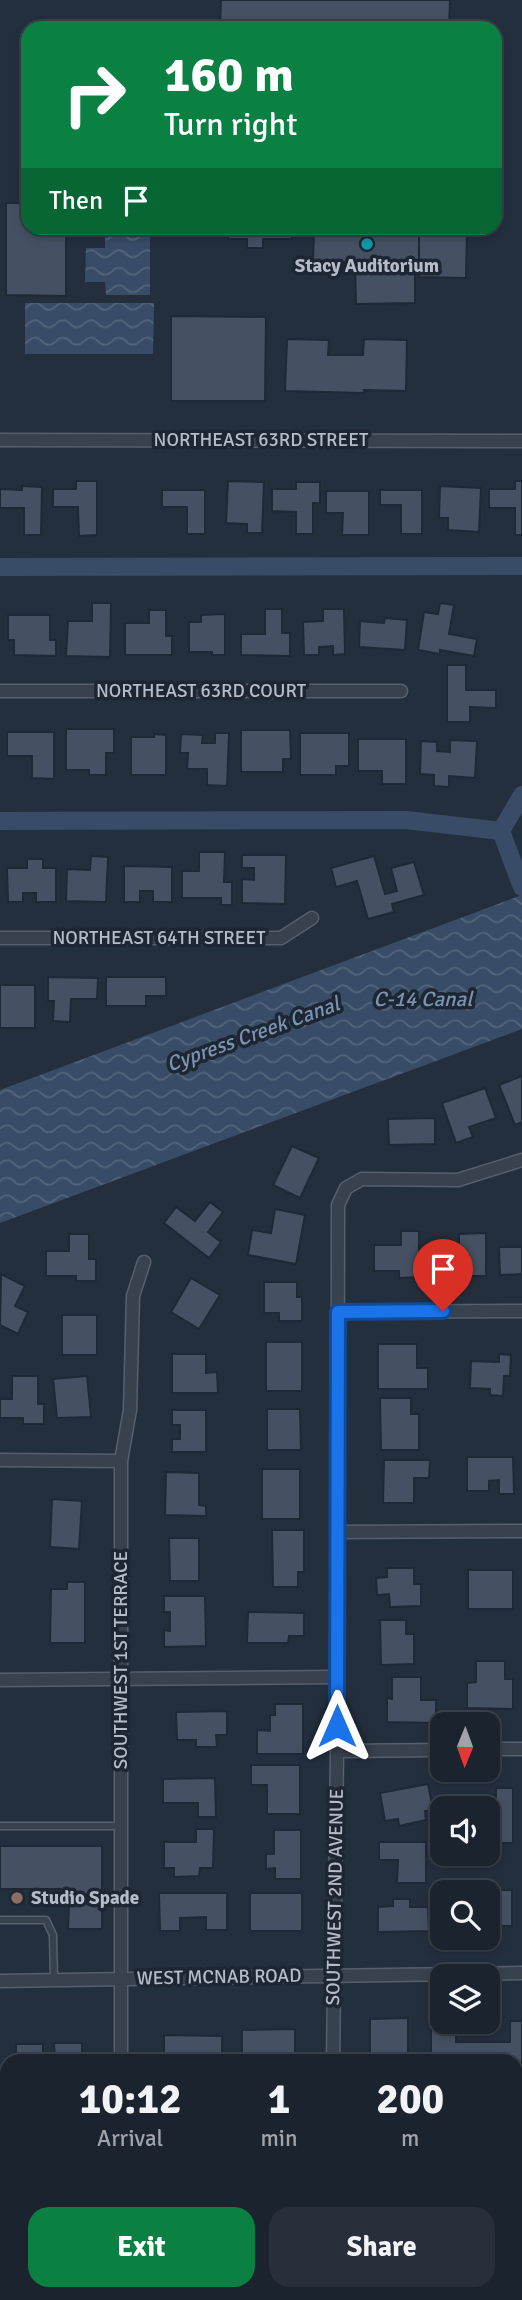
<!DOCTYPE html>
<html lang="en">
<head>
<meta charset="utf-8">
<style>
  :root { --surface:#1b232e; --page:#282f3a; --text:#f1f3f6; --muted:#a0a4aa; --line:#39404a; --accent:#0b8043 }
  body { margin:0; font-family:Signika,sans-serif; background:var(--page); color:var(--text); height:100vh; display:flex; flex-direction:column; font-size:26px; white-space:nowrap }
  * { box-sizing:border-box; margin:0 }
  p { font-size:23px; color:var(--muted) }
  .icon { flex:none; width:38px; height:38px; fill:none; stroke:currentColor; stroke-width:2; stroke-linecap:round; stroke-linejoin:round }
  .map { position:relative; flex:1; overflow:hidden }
  .side { position:absolute; left:0px; top:2054px; width:523px; height:247px; display:flex; flex-direction:column; background:var(--surface); border-radius:21px 21px 0 0; box-shadow:0 4px 10px #0003,0 0 0 2px var(--line) }
  .side>* { flex:none }
  .top-card { position:absolute; left:21px; top:21px; width:481px; height:214px; border-radius:21px; box-shadow:0 4px 10px #0003,0 0 0 2px var(--line); background:#0b8043; color:#fff; overflow:hidden }
  .needle { width:46px; rotate:181deg }
  .controls { position:absolute; left:430px; top:1712px; display:grid; gap:14px }
  .controls a { display:grid; place-items:center; width:70px; height:70px; border-radius:14px; background:var(--surface); box-shadow:0 4px 10px #0003,0 0 0 2px var(--line); font-size:35px }
  .pin { position:absolute; display:grid; place-items:center; width:60px; height:60px; color:#fff; margin:-72px -30px; border-radius:50% 50% 50% 0; rotate:-45deg; box-shadow:0 0 7px #0007 }
  .pin .icon { rotate:45deg }
  .me { position:absolute; width:77px; margin:-38px; rotate:0deg; stroke-linejoin:round; filter:drop-shadow(0 0 5px #0008) }
  .turn { display:flex; align-items:center; gap:24px; height:147px; padding:0 28px; font-size:32px }
  .turn .icon { width:91px; height:91px; stroke-width:2.5 }
  .turn b { display:block; font-size:49px; line-height:60px }
  .then { display:flex; align-items:center; height:66px; padding:0 28px; background:#0003; gap:14px; font-size:26px }
  .eta { display:flex; justify-content:space-evenly; align-items:center; height:119px; text-align:center }
  .eta b { font-size:42px; font-weight:700; line-height:49px }
  .action { display:flex; gap:14px; margin-top:auto; padding:14px 28px }
  .action a { flex:1; height:80px; border-radius:21px; background:var(--accent); color:#fff; font-size:28px; font-weight:700; line-height:80px; text-align:center }
  .action a+a { background:var(--page); color:var(--text) }
  .map>svg:first-child { display:block }
</style>
</head>
<body>
<div class="map">
<svg width="522" height="2300" viewBox="0 0 522 2300">
  <defs>
    <pattern id="water-waves" width="16" height="10" patternUnits="userSpaceOnUse" patternTransform="scale(1.75)"><rect width="16" height="10" fill="#394c67"/><path d="M0 5q4-4 8 0t8 0" fill="none" stroke="#53647b"/></pattern>
  </defs>
  <rect width="100%" height="100%" fill="#242f3e"/>
  <!-- water -->
  <g fill="url(#water-waves)">
    <polygon points="105,235 150,235 150,295 106,295 105,282 85,282 86,248 105,248"/>
    <polygon points="25,303 154,303 153,354 25,354"/>
    <polygon points="522,895 522,1029 0,1223 0,1090"/>
  </g>
  <g fill="none" stroke-linecap="round" stroke-linejoin="round">
    <!-- canal -->
    <g stroke="#394c67" stroke-width="18">
      <polyline points="0,567 522,566"/>
      <polyline points="522,795 501,831 522,887"/>
      <polyline points="0,821 406,820 501,831"/>
    </g>
  </g>
  <!-- building -->
  <g fill="#455162" stroke="#1f2835" stroke-width="2">
    <polygon points="221,0 450,0 449,28 220,28"/>
    <polygon points="6,203 28,203 28,228 66,228 66,296 6,295"/>
    <polygon points="228,228 292,228 292,239 263,239 263,248 247,248 247,239 228,239"/>
    <polygon points="314,228 419,228 419,261 313,263"/>
    <polygon points="419,228 467,228 466,278 419,277"/>
    <polygon points="355,263 415,264 415,303 356,304"/>
    <polygon points="171,316 266,317 265,401 171,401"/>
    <polygon points="287,339 329,340 328,355 363,355 364,339 407,340 406,391 364,390 364,393 285,391"/>
    <polygon points="76,481 97,481 97,535 79,536 78,507 53,507 53,489 76,489"/>
    <polygon points="228,481 264,482 262,533 247,533 247,524 226,523"/>
    <polygon points="515,481 522,481 522,535 515,535 515,508 489,508 489,489 515,489"/>
    <polygon points="296,482 320,482 320,503 313,503 313,534 296,534 296,512 272,511 272,489 296,489"/>
    <polygon points="22,486 42,487 41,535 24,535 24,508 0,508 0,489 22,490"/>
    <polygon points="440,486 481,488 479,532 448,530 448,518 439,518"/>
    <polygon points="162,490 205,490 205,534 187,534 187,507 162,507"/>
    <polygon points="380,490 422,490 422,534 401,534 401,505 380,505"/>
    <polygon points="326,491 369,491 369,535 342,535 343,513 326,513"/>
    <polygon points="92,603 111,603 110,657 66,656 68,621 92,621"/>
    <polygon points="440,603 454,605 449,634 477,639 474,656 440,650 440,654 418,650 424,612 438,614"/>
    <polygon points="265,609 282,609 282,633 290,633 290,656 241,655 241,634 265,634"/>
    <polygon points="323,609 344,609 345,654 333,655 333,646 319,647 319,655 304,655 303,622 323,621"/>
    <polygon points="149,610 166,610 166,636 172,636 172,655 125,655 125,623 149,623"/>
    <polygon points="225,614 225,655 212,655 212,652 189,652 189,622 201,622 201,615"/>
    <polygon points="8,615 50,615 50,640 56,640 56,656 14,655 14,640 8,640"/>
    <polygon points="385,618 407,620 405,650 359,647 360,621 384,623"/>
    <polygon points="447,665 466,665 466,690 496,690 496,708 470,707 470,722 447,722"/>
    <polygon points="66,729 114,729 114,753 106,753 106,775 89,775 89,770 66,770"/>
    <polygon points="241,730 290,730 291,759 283,759 283,772 241,772"/>
    <polygon points="7,732 54,732 54,779 32,778 32,756 7,756"/>
    <polygon points="215,733 229,733 227,786 207,785 207,769 187,769 188,753 180,753 181,734 203,735 202,743 215,743"/>
    <polygon points="300,733 349,733 349,766 336,766 336,775 300,775"/>
    <polygon points="154,734 166,735 166,775 131,775 131,737 154,737"/>
    <polygon points="358,739 406,739 406,784 382,784 382,771 358,771"/>
    <polygon points="450,740 477,741 475,778 449,776 449,787 434,786 434,775 420,774 421,741 437,742 437,751 450,752"/>
    <polygon points="199,852 225,852 224,882 232,882 232,905 221,905 221,898 182,898 182,871 199,871"/>
    <polygon points="242,855 286,855 285,904 242,903 242,879 254,880 254,868 242,868"/>
    <polygon points="91,856 108,857 106,902 66,901 67,869 90,870"/>
    <polygon points="374,856 385,894 397,891 391,868 414,862 424,895 392,904 394,912 368,919 357,881 336,887 331,868"/>
    <polygon points="27,859 43,859 43,868 56,868 56,902 36,902 36,893 23,893 23,902 8,902 7,868 27,868"/>
    <polygon points="124,866 172,867 172,902 153,902 153,891 140,891 140,902 124,902"/>
    <polygon points="48,977 98,978 97,999 71,999 70,1022 53,1021 54,1001 48,1001"/>
    <polygon points="106,977 166,977 166,996 146,996 146,1006 106,1006"/>
    <rect x="0" y="985" width="35" height="43"/>
    <polygon points="522,1076 522,1122 515,1125 499,1085"/>
    <polygon points="485,1088 496,1118 469,1127 473,1137 456,1143 442,1103"/>
    <polygon points="435,1118 435,1144 389,1145 388,1119"/>
    <polygon points="292,1146 319,1158 300,1198 273,1185"/>
    <polygon points="210,1202 223,1212 208,1232 221,1242 209,1258 164,1223 176,1207 195,1221"/>
    <polygon points="275,1209 305,1215 296,1264 248,1255 252,1230 271,1233"/>
    <polygon points="401,1231 419,1231 419,1277 399,1278 399,1271 374,1271 374,1245 401,1245"/>
    <polygon points="486,1233 486,1276 440,1276 439,1246 459,1246 459,1234"/>
    <polygon points="69,1234 89,1234 89,1259 96,1259 96,1281 76,1281 76,1276 46,1276 46,1251 69,1251"/>
    <polygon points="499,1247 522,1247 522,1274 500,1275"/>
    <polygon points="1,1274 25,1286 15,1306 28,1312 18,1334 0,1325"/>
    <polygon points="191,1278 220,1295 199,1329 171,1312"/>
    <polygon points="264,1282 297,1282 297,1297 302,1297 302,1321 279,1321 279,1313 264,1313"/>
    <rect x="62" y="1315" width="35" height="40"/>
    <rect x="266" y="1342" width="36" height="49"/>
    <polygon points="378,1344 417,1344 417,1368 428,1368 428,1389 378,1389"/>
    <polygon points="172,1354 206,1354 206,1373 217,1372 218,1393 172,1393"/>
    <polygon points="499,1354 511,1355 510,1376 504,1376 503,1396 490,1395 490,1389 470,1388 471,1361 499,1362"/>
    <polygon points="12,1376 38,1376 38,1404 44,1404 44,1424 23,1424 23,1418 0,1418 0,1399 12,1399"/>
    <polygon points="87,1376 91,1417 57,1418 53,1379"/>
    <polygon points="380,1398 411,1398 411,1414 419,1414 419,1450 381,1450"/>
    <polygon points="267,1409 300,1409 301,1450 267,1450"/>
    <polygon points="172,1410 206,1410 206,1452 172,1452 172,1439 180,1439 180,1425 172,1425"/>
    <polygon points="467,1457 513,1457 514,1494 499,1494 499,1480 489,1481 489,1491 467,1491"/>
    <polygon points="384,1460 430,1460 429,1478 414,1478 414,1503 383,1503"/>
    <rect x="262" y="1469" width="38" height="50"/>
    <polygon points="166,1472 199,1473 199,1505 206,1506 206,1516 165,1515"/>
    <polygon points="52,1499 82,1501 79,1549 50,1547"/>
    <polygon points="272,1530 304,1530 304,1572 298,1572 298,1587 273,1587"/>
    <polygon points="169,1538 199,1538 199,1581 170,1581"/>
    <polygon points="387,1568 414,1568 414,1584 421,1584 421,1606 390,1607 389,1594 377,1595 376,1578 387,1577"/>
    <rect x="468" y="1570" width="45" height="39"/>
    <polygon points="67,1582 85,1582 85,1643 50,1643 51,1589 67,1589"/>
    <polygon points="164,1596 205,1596 206,1646 164,1647 164,1630 170,1631 170,1612 164,1612"/>
    <polygon points="248,1612 304,1613 304,1636 289,1636 288,1643 247,1643"/>
    <polygon points="380,1620 406,1620 406,1634 414,1634 414,1664 381,1665"/>
    <polygon points="476,1661 505,1661 505,1679 513,1679 513,1709 467,1708 467,1683 476,1682"/>
    <polygon points="392,1677 421,1677 421,1700 436,1700 436,1723 387,1722 387,1698 392,1699"/>
    <polygon points="275,1704 303,1704 303,1754 257,1754 257,1730 270,1731 270,1715 275,1715"/>
    <polygon points="227,1711 227,1735 216,1735 217,1747 196,1747 196,1740 177,1740 176,1712"/>
    <polygon points="251,1765 300,1765 300,1814 267,1814 267,1785 251,1785"/>
    <polygon points="215,1778 216,1817 198,1817 198,1803 163,1803 163,1779"/>
    <polygon points="428,1784 433,1810 425,1811 426,1820 399,1826 398,1819 385,1821 380,1793"/>
    <polygon points="496,1788 513,1788 513,1843 501,1843 501,1832 488,1832 488,1808 471,1808 471,1799 496,1799"/>
    <polygon points="196,1829 214,1829 213,1868 200,1868 199,1876 174,1877 174,1868 164,1868 164,1842 196,1842"/>
    <polygon points="274,1830 301,1830 301,1879 275,1879 275,1868 266,1869 266,1854 274,1854"/>
    <polygon points="379,1842 426,1842 426,1883 397,1883 398,1860 379,1860"/>
    <polygon points="0,1846 102,1846 102,1929 68,1929 69,1905 61,1889 0,1889"/>
    <polygon points="493,1890 512,1890 512,1926 488,1926 488,1899 493,1899"/>
    <polygon points="159,1893 227,1893 227,1930 206,1930 206,1917 180,1918 180,1931 160,1931"/>
    <rect x="250" y="1893" width="52" height="38"/>
    <polygon points="393,1899 410,1899 410,1907 428,1907 429,1931 378,1932 378,1907 393,1906"/>
    <polygon points="408,2018 408,2062 370,2062 370,2019"/>
    <polygon points="510,2021 522,2021 522,2067 516,2067 516,2062 431,2062 431,2022 456,2022 456,2042 510,2042"/>
    <polygon points="295,2029 295,2061 242,2062 242,2030"/>
    <polygon points="164,2035 222,2036 222,2061 164,2061"/>
    <polygon points="54,2043 82,2043 82,2062 55,2062"/>
    <rect x="16" y="2044" width="27" height="18"/>
    <rect x="516" y="2106" width="6" height="32"/>
    <polygon points="519,2217 522,2217 522,2254 516,2254 516,2224 519,2224"/>
    <polygon points="90,2294 135,2294 135,2300 112,2300 112,2297 90,2297"/>
    <polygon points="202,2294 251,2294 251,2300 219,2298 219,2300 201,2300"/>
    <polygon points="269,2294 293,2294 293,2300 268,2300"/>
    <rect x="439" y="2294" width="39" height="6"/>
  </g>
  <g fill="none" stroke-linecap="round" stroke-linejoin="round">
    <defs>
      <g id="service">
        <polyline points="0,1826 120,1826"/>
        <polyline points="0,1920 46,1920 53,1935 54,1980"/>
      </g>
      <g id="minor">
        <polyline points="0,440 522,441"/>
        <polyline points="0,691 401,691"/>
        <polyline points="0,938 281,938 312,918"/>
        <polyline points="338,1312 522,1311"/>
        <polyline points="0,1460 121,1461"/>
        <polyline points="338,1532 522,1531"/>
        <polyline points="0,1680 338,1677"/>
        <polyline points="488,1749 522,1749"/>
        <polyline points="337,1751 443,1750"/>
        <polyline points="0,1981 522,1973"/>
        <polyline points="121,2062 121,1461 130,1410 133,1296 144,1262"/>
        <polyline points="333,2062 337,1751 338,1205 346,1188 362,1179 458,1180 522,1160"/>
        <polyline points="0,2135 7,2132"/>
        <polyline points="516,2176 522,2176"/>
        <polyline points="331,2300 331,2294"/>
      </g>
    </defs>
    <!-- service casing -->
    <use href="#service" stroke="#565f6c" stroke-width="9"/>
    <!-- minor casing -->
    <use href="#minor" stroke="#565f6c" stroke-width="15"/>
    <!-- service -->
    <use href="#service" stroke="#38414e" stroke-width="6"/>
    <!-- minor -->
    <use href="#minor" stroke="#38414e" stroke-width="12"/>
  </g>
  <g fill="none" stroke-linecap="round" stroke-linejoin="round">
    <defs>
      <polyline id="route" points="337,1726 338,1312 443,1311"/>
    </defs>
    <!-- route casing -->
    <use href="#route" stroke="#114b97" stroke-width="18"/>
    <!-- route -->
    <use href="#route" stroke="#1a73e8" stroke-width="12"/>
  </g>
  <!-- markers -->
  <circle fill="#0f9aa8" stroke="#1d2633" stroke-width="2.5" cx="367" cy="244" r="7"/>
  <circle fill="#8d6e63" stroke="#1d2633" stroke-width="2.5" cx="17" cy="1898" r="7"/>
  <g text-anchor="middle" dominant-baseline="central" stroke-width="7" stroke-linejoin="round" paint-order="stroke">
    <!-- poi labels -->
    <g font-size="19" font-weight="bold" fill="#b4bcc9" stroke="#1d2633">
      <text x="367" y="266">Stacy Auditorium</text>
      <text x="31" y="1898" text-anchor="start">Studio Spade</text>
    </g>
    <!-- street labels -->
    <g font-size="19" fill="#b4bcc9" stroke="#1d2633">
      <text x="261" y="440">NORTHEAST 63RD STREET</text>
      <text x="201" y="691">NORTHEAST 63RD COURT</text>
      <text x="159" y="938">NORTHEAST 64TH STREET</text>
      <text transform="translate(121 1660) rotate(-90)">SOUTHWEST 1ST TERRACE</text>
      <text transform="translate(335 1897) rotate(-89)">SOUTHWEST 2ND AVENUE</text>
      <text transform="translate(219 1977) rotate(-1)">WEST MCNAB ROAD</text>
    </g>
    <!-- water labels -->
    <g font-size="21" font-style="italic" fill="#7c92b1" stroke="#1d2633">
      <text x="423" y="999">C-14 Canal</text>
      <text transform="translate(253 1034) rotate(-20)">Cypress Creek Canal</text>
    </g>
  </g>
</svg>
<div class="controls">
<a><svg class="needle" viewBox="-14 -14 28 28"><path d="M0-13l5 13h-10z" fill="#e53935"/><path d="M0 13l5-13h-10z" fill="#a0a4aa"/></svg></a>
<a><svg class="icon" aria-label="sound" viewBox="0 0 24 24"><path d="M4 9h4l5-4v14l-5-4H4zM17 9q2 3 0 6"/></svg></a>
<a><svg class="icon" aria-label="search" viewBox="0 0 24 24"><circle cx="10" cy="10" r="6"/><path d="M15 15l6 6"/></svg></a>
<a><svg class="icon" aria-label="layers" viewBox="0 0 24 24"><path d="M12 4l9 5-9 5-9-5zM3 14l9 5 9-5"/></svg></a>
</div>
<div class="pin" style="left:443px;top:1311px;background:#d93025"><svg class="icon" aria-label="arrive" viewBox="0 0 24 24"><path d="M6 21V4h12l-3 4 3 4H6"/></svg></div>
<svg class="me" style="left:337px;top:1726px" viewBox="-20 -20 40 40"><path d="M0-17L14 15 0 8-14 15z" fill="#1a73e8" stroke="#fff" stroke-width="4"/></svg>
<div class="top-card">
<div class="turn"><svg class="icon" aria-label="right" viewBox="0 0 24 24"><path d="M7 20v-9h11M14 6l5 5-5 5"/></svg><div><b>160 m</b>Turn right</div></div>
<div class="then">Then<svg class="icon" aria-label="arrive" viewBox="0 0 24 24"><path d="M6 21V4h12l-3 4 3 4H6"/></svg></div>
</div>
<section class="side">
<div class="eta">
<div><b>10:12</b><p>Arrival</p></div>
<div><b>1</b><p>min</p></div>
<div><b>200</b><p>m</p></div>
</div>
<div class="action"><a>Exit</a><a>Share</a></div>
</section>
</div>
</body>
</html>
